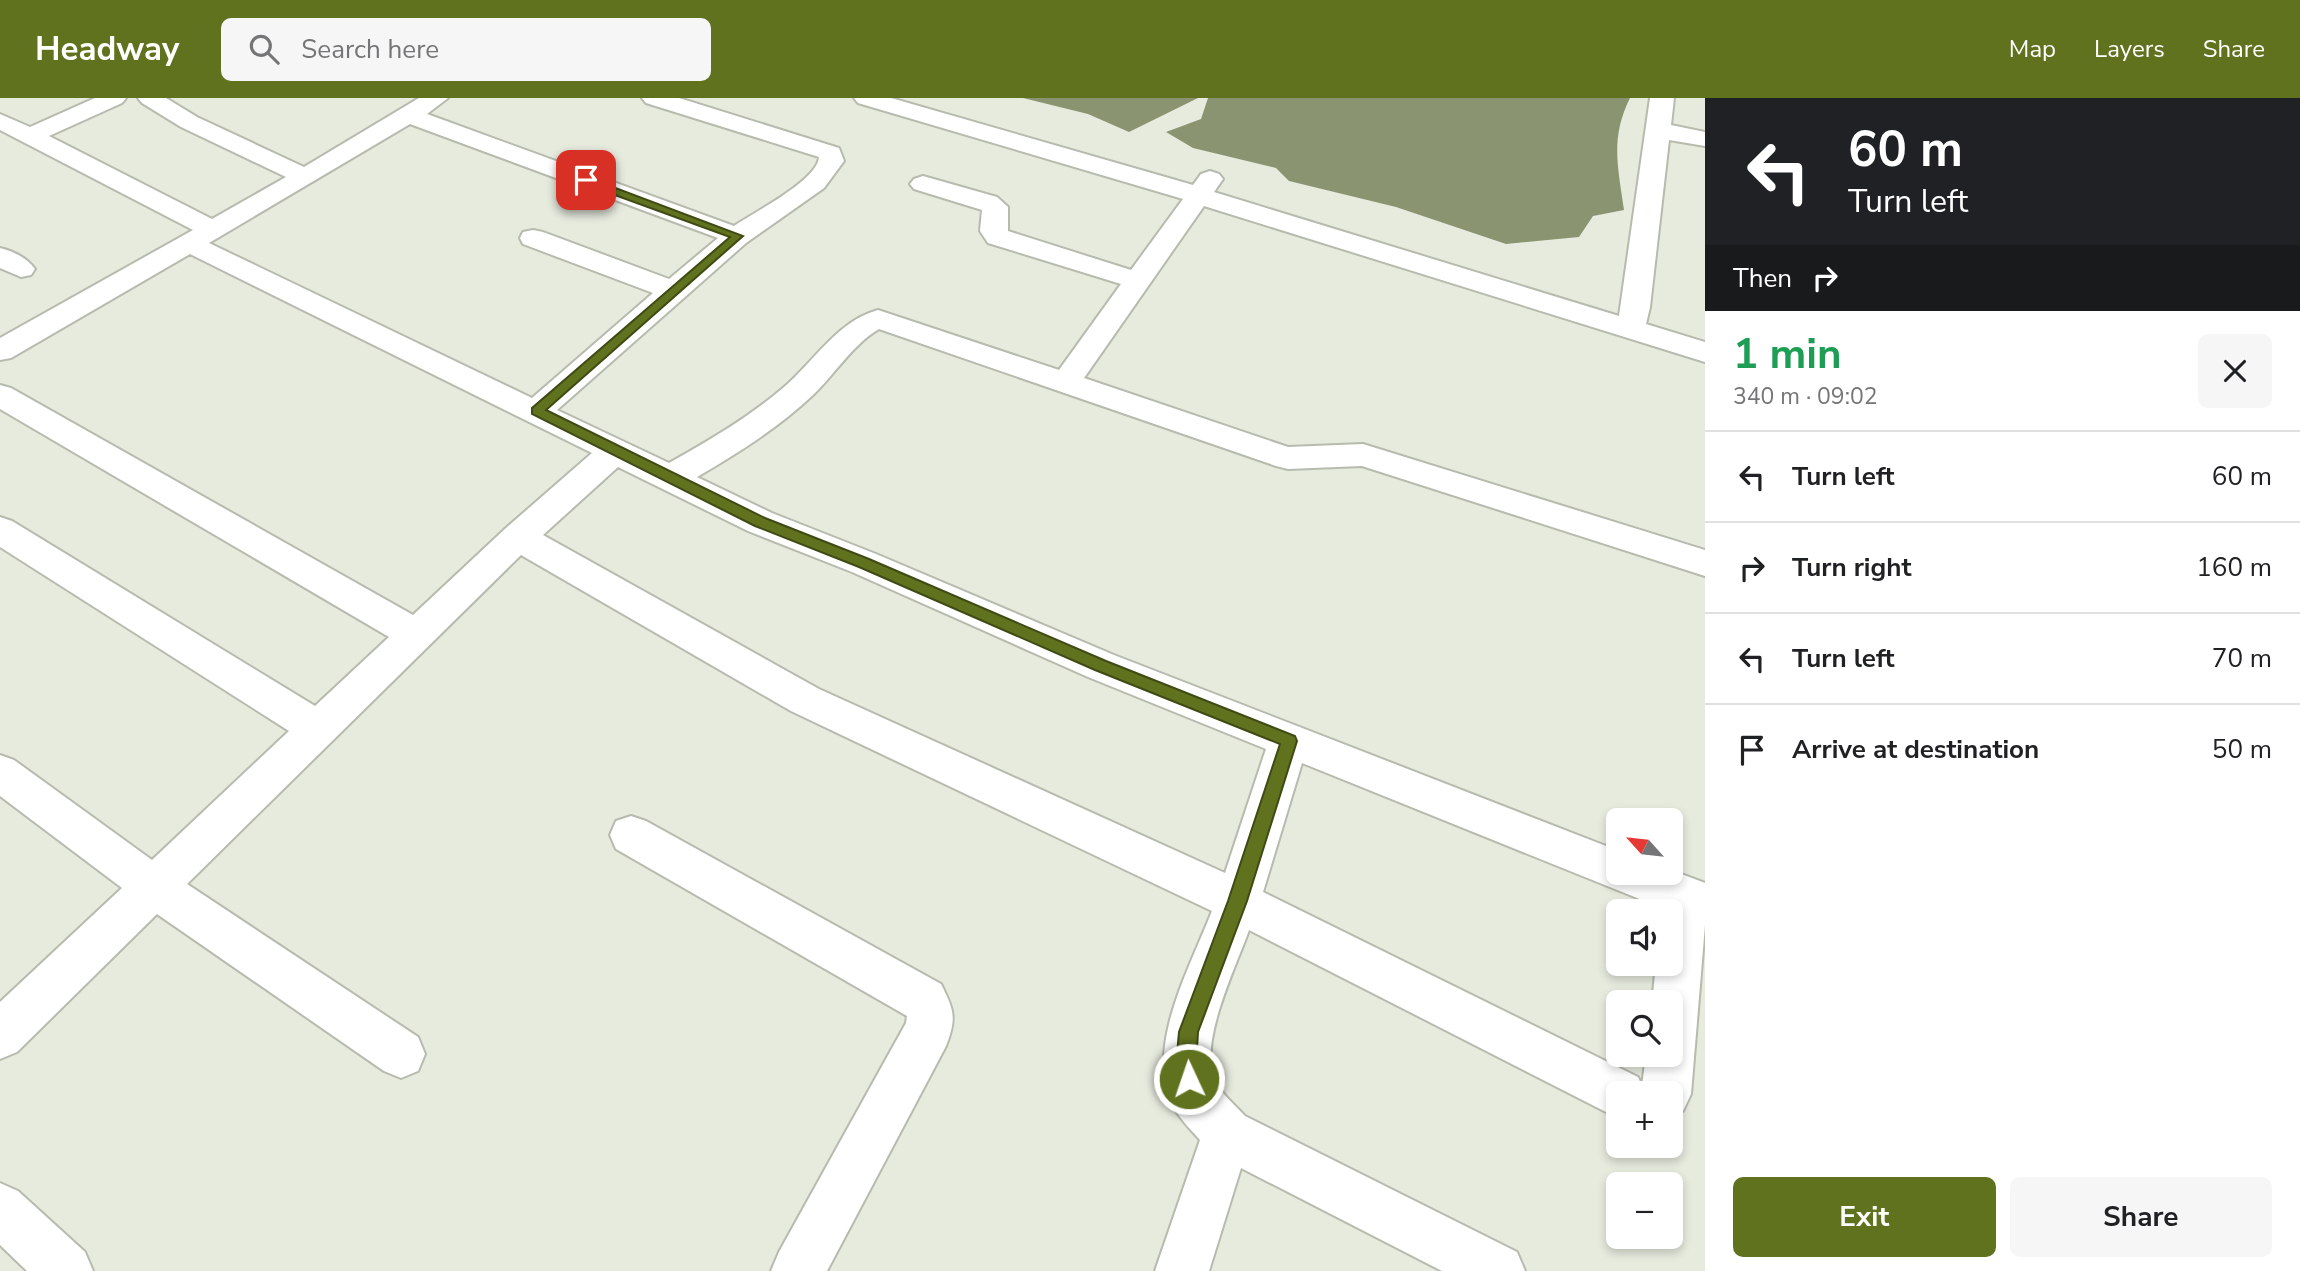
<!DOCTYPE html>
<html lang="en">
<head>
<meta charset="utf-8">
<style>
  :root { --surface:#fff; --page:#f6f6f6; --text:#202124; --muted:#757577; --line:#e0e0e0; --accent:#61721f }
  body { margin:0; font-family:"Nunito Sans",sans-serif; background:var(--page); color:var(--text); height:100vh; display:flex; flex-direction:column; font-size:26px; white-space:nowrap }
  * { box-sizing:border-box; margin:0 }
  p { font-size:23px; color:var(--muted) }
  .icon { flex:none; width:38px; height:38px; fill:none; stroke:currentColor; stroke-width:2; stroke-linecap:round; stroke-linejoin:round }
  .map { position:relative; flex:1; overflow:hidden }
  .side { display:flex; flex-direction:column; background:var(--surface); width:595px }
  .side>* { flex:none }
  .banner { background:#202124; color:#fff; overflow:hidden }
  .needle { width:46px; rotate:297deg }
  .buttons { position:absolute; left:1606px; top:710px; display:grid; gap:14px }
  .buttons a { display:grid; place-items:center; width:77px; height:77px; border-radius:10px; background:var(--surface); box-shadow:0 4px 10px #0003; font-size:35px }
  .pin { position:absolute; display:grid; place-items:center; width:60px; height:60px; color:#fff; margin:-30px; border-radius:14px; box-shadow:0 4px 10px #0006 }
  .me { position:absolute; width:77px; margin:-38px; rotate:357deg; stroke-linejoin:round; filter:drop-shadow(0 0 5px #0008) }
  .turn { display:flex; align-items:center; gap:24px; height:147px; padding:0 28px; font-size:32px }
  .turn .icon { width:91px; height:91px; stroke-width:2.5 }
  .turn b { display:block; font-size:49px; line-height:60px }
  .then { display:flex; align-items:center; height:66px; padding:0 28px; background:#0003; gap:14px; font-size:26px }
  .round { display:grid; place-items:center; flex:none; width:74px; height:74px; border-radius:10px; background:var(--page) }
  .headline { display:flex; align-items:center; justify-content:space-between; height:119px; padding:0 28px }
  h1 { font-size:42px; font-weight:700; line-height:52px; color:#1e9e55 }
  .button { display:flex; gap:14px; margin-top:auto; padding:14px 28px }
  .button a { flex:1; height:80px; border-radius:10px; background:var(--accent); color:#fff; font-size:28px; font-weight:700; line-height:80px; text-align:center }
  .button a+a { background:var(--page); color:var(--text) }
  ul { padding:0; list-style:none }
  li { display:flex; align-items:center; gap:21px; height:91px; padding:0 28px; border-top:2px solid var(--line) }
  li div { flex:1 }
  li b { display:block; font-size:26px }
  li em { font-style:normal }
  header { display:flex; align-items:center; gap:42px; box-sizing:border-box; height:98px; padding:0 35px; background:var(--accent); color:#fff }
  header strong { font-size:33px }
  nav { display:flex; gap:38px; margin-inline-start:auto; font-size:24px }
  .search { width:490px; height:63px; background:var(--page); display:flex; align-items:center; gap:18px; box-sizing:border-box; padding:0 24px; border-radius:10px; color:var(--muted); font-size:26px }
  main { display:flex; flex:1; min-height:0 }
  .map>svg:first-child { display:block }
</style>
</head>
<body>
<header>
<strong>Headway</strong>
<div class="search"><svg class="icon" aria-label="search" viewBox="0 0 24 24"><circle cx="10" cy="10" r="6"/><path d="M15 15l6 6"/></svg>Search here</div>
<nav><a>Map</a><a>Layers</a><a>Share</a></nav>
</header>
<main>
<div class="map">
<svg width="1705" height="1173" viewBox="0 0 1705 1173">
  <rect width="100%" height="100%" fill="#e7ebde"/>
  <!-- water -->
  <g fill="#8a9471">
    <polygon points="1023,0 1198,0 1129,34 1088,16"/>
    <path d="M 1208,0 L 1630,0 C 1610,40 1618,69 1624,112 L 1593,118 L 1579,139 L 1506,146 L 1396,109 L 1289,83 L 1276,70 L 1193,50 L 1166,34 L 1201,21 Z"/>
  </g>
  <g fill="none" stroke-linecap="round" stroke-linejoin="round">
    <defs>
      <g id="minor">
        <path d="M 95,0 L 126,0 L 122,5 L 49,38 L 212,121 L 286,79 L 181,29 L 142,5 L 138,0 L 166,0 L 197,19 L 304,69 L 419,0 L 448,0 L 427,16 L 734,128 C 753,115 818,82 819,59 L 646,5 L 642,0 L 679,0 L 839,50 L 844,63 L 824,90 L 746,145 L 557,312 L 669,365 C 708,343 748,320 783,290 C 814,264 837,223 878,212 L 1059,272 L 1121,186 L 988,145 L 980,133 L 982,112 L 914,91 L 910,86 L 914,81 L 923,78 L 997,99 L 1008,109 L 1008,133 L 1131,172 L 1183,101 L 858,5 L 854,0 L 891,0 L 1193,87 L 1201,76 L 1210,73 L 1219,76 L 1223,81 L 1214,94 L 1619,218 L 1650,0 L 1674,0 L 1671,27 L 1705,34 L 1705,48 L 1669,42 L 1650,209 L 1646,226 L 1705,244 L 1705,264 L 1204,108 L 1084,280 L 1288,349 L 1363,346 L 1705,452 L 1705,478 L 1362,368 L 1288,371 L 1276,368 L 879,231 C 853,246 835,276 813,297 C 778,330 738,355 697,379 L 772,415 L 876,456 L 1114,557 L 1619,753 L 1619,775 L 1671,775 L 1671,772 L 1705,785 L 1705,827 L 1691,996 L 1683,1013 L 1671,1018 L 1671,996 L 1619,996 L 1619,1020 L 1604,1013 L 1249,832 C 1236,869 1199,943 1214,980 C 1219,994 1235,1007 1245,1018 L 1517,1154 L 1525,1173 L 1442,1173 L 1241,1070 L 1209,1173 L 1155,1173 L 1200,1042 C 1192,1033 1182,1023 1176,1013 C 1141,955 1190,870 1212,813 L 791,613 L 521,457 L 187,786 L 418,939 L 425,956 L 418,973 L 401,980 L 384,973 L 157,816 L 17,954 L 0,961 L 0,904 L 122,790 L 0,698 L 0,657 L 14,662 L 152,762 L 289,633 L 0,449 L 0,419 L 12,423 L 315,608 L 389,539 L 0,311 L 0,287 L 11,290 L 413,517 L 506,430 L 592,355 L 190,156 L 11,260 L 0,262 L 0,240 L 193,132 L 0,32 L 0,16 L 30,29 ZM 410,26 L 718,140 L 669,181 L 543,134 L 533,132 L 523,134 L 520,140 L 523,146 L 653,195 L 532,300 L 209,145 ZM 618,369 L 748,433 L 852,474 L 1088,579 L 1266,651 L 1225,775 L 819,591 L 543,437 ZM 1302,665 L 1662,810 L 1661,814 L 1671,814 L 1671,866 L 1656,866 L 1652,905 L 1671,905 L 1671,957 L 1646,957 L 1642,988 L 1638,979 L 1263,794 Z"/>
        <path d="M 0,150 C 13,153 27,160 35,171 L 31,177 L 21,179 L 0,170 Z"/>
        <path d="M 631,718 L 646,723 L 941,886 C 954,912 957,920 946,948 L 827,1173 L 771,1173 L 779,1154 L 906,925 L 907,918 L 616,751 L 610,737 L 616,723 Z"/>
        <polygon points="0,1085 18,1093 85,1154 93,1173 27,1173 0,1147"/>
      </g>
    </defs>
    <!-- minor casing -->
    <use href="#minor" stroke="#b7bbae" stroke-width="4"/>
    <!-- minor -->
    <use href="#minor" fill="#fff" fill-rule="evenodd"/>
  </g>
  <!-- route -->
  <polygon fill="#61721f" stroke="#3f4a14" stroke-width="2" points="582,80 589,80 743,138 546,312 765,420 869,461 1106,563 1295,638 1297,643 1247,803 1198,934 1196,967 1200,981 1197,988 1189,991 1182,988 1176,967 1179,934 1228,803 1280,646 1095,572 859,469 755,428 532,316 532,310 730,139 582,85"/>
</svg>
<div class="buttons">
<a><svg class="needle" viewBox="-14 -14 28 28"><path d="M0-13l5 13h-10z" fill="#e53935"/><path d="M0 13l5-13h-10z" fill="#757577"/></svg></a>
<a><svg class="icon" aria-label="sound" viewBox="0 0 24 24"><path d="M4 9h4l5-4v14l-5-4H4zM17 9q2 3 0 6"/></svg></a>
<a><svg class="icon" aria-label="search" viewBox="0 0 24 24"><circle cx="10" cy="10" r="6"/><path d="M15 15l6 6"/></svg></a>
<a>+</a>
<a>−</a>
</div>
<div class="pin" style="left:586px;top:82px;background:#d93025"><svg class="icon" aria-label="arrive" viewBox="0 0 24 24"><path d="M6 21V4h12l-3 4 3 4H6"/></svg></div>
<svg class="me" style="left:1189px;top:981px" viewBox="-20 -20 40 40"><circle r="17" fill="#61721f" stroke="#fff" stroke-width="3"/><path d="M0-11L8 9 0 5-8 9z" fill="#fff"/></svg>
</div>
<section class="side">
<div class="banner">
<div class="turn"><svg class="icon" aria-label="left" viewBox="0 0 24 24"><path d="M17 20v-9H6M10 6l-5 5 5 5"/></svg><div><b>60 m</b>Turn left</div></div>
<div class="then">Then<svg class="icon" aria-label="right" viewBox="0 0 24 24"><path d="M7 20v-9h11M14 6l5 5-5 5"/></svg></div>
</div>
<div class="headline"><div><h1>1 min</h1><p>340 m · 09:02</p></div><a class="round"><svg class="icon" aria-label="close" viewBox="0 0 24 24"><path d="M6 6l12 12M18 6L6 18"/></svg></a></div>
<ul>
<li><svg class="icon" aria-label="left" viewBox="0 0 24 24"><path d="M17 20v-9H6M10 6l-5 5 5 5"/></svg><div><b>Turn left</b></div><em>60 m</em></li>
<li><svg class="icon" aria-label="right" viewBox="0 0 24 24"><path d="M7 20v-9h11M14 6l5 5-5 5"/></svg><div><b>Turn right</b></div><em>160 m</em></li>
<li><svg class="icon" aria-label="left" viewBox="0 0 24 24"><path d="M17 20v-9H6M10 6l-5 5 5 5"/></svg><div><b>Turn left</b></div><em>70 m</em></li>
<li><svg class="icon" aria-label="arrive" viewBox="0 0 24 24"><path d="M6 21V4h12l-3 4 3 4H6"/></svg><div><b>Arrive at destination</b></div><em>50 m</em></li>
</ul>
<div class="button"><a>Exit</a><a>Share</a></div>
</section>
</main>
</body>
</html>
